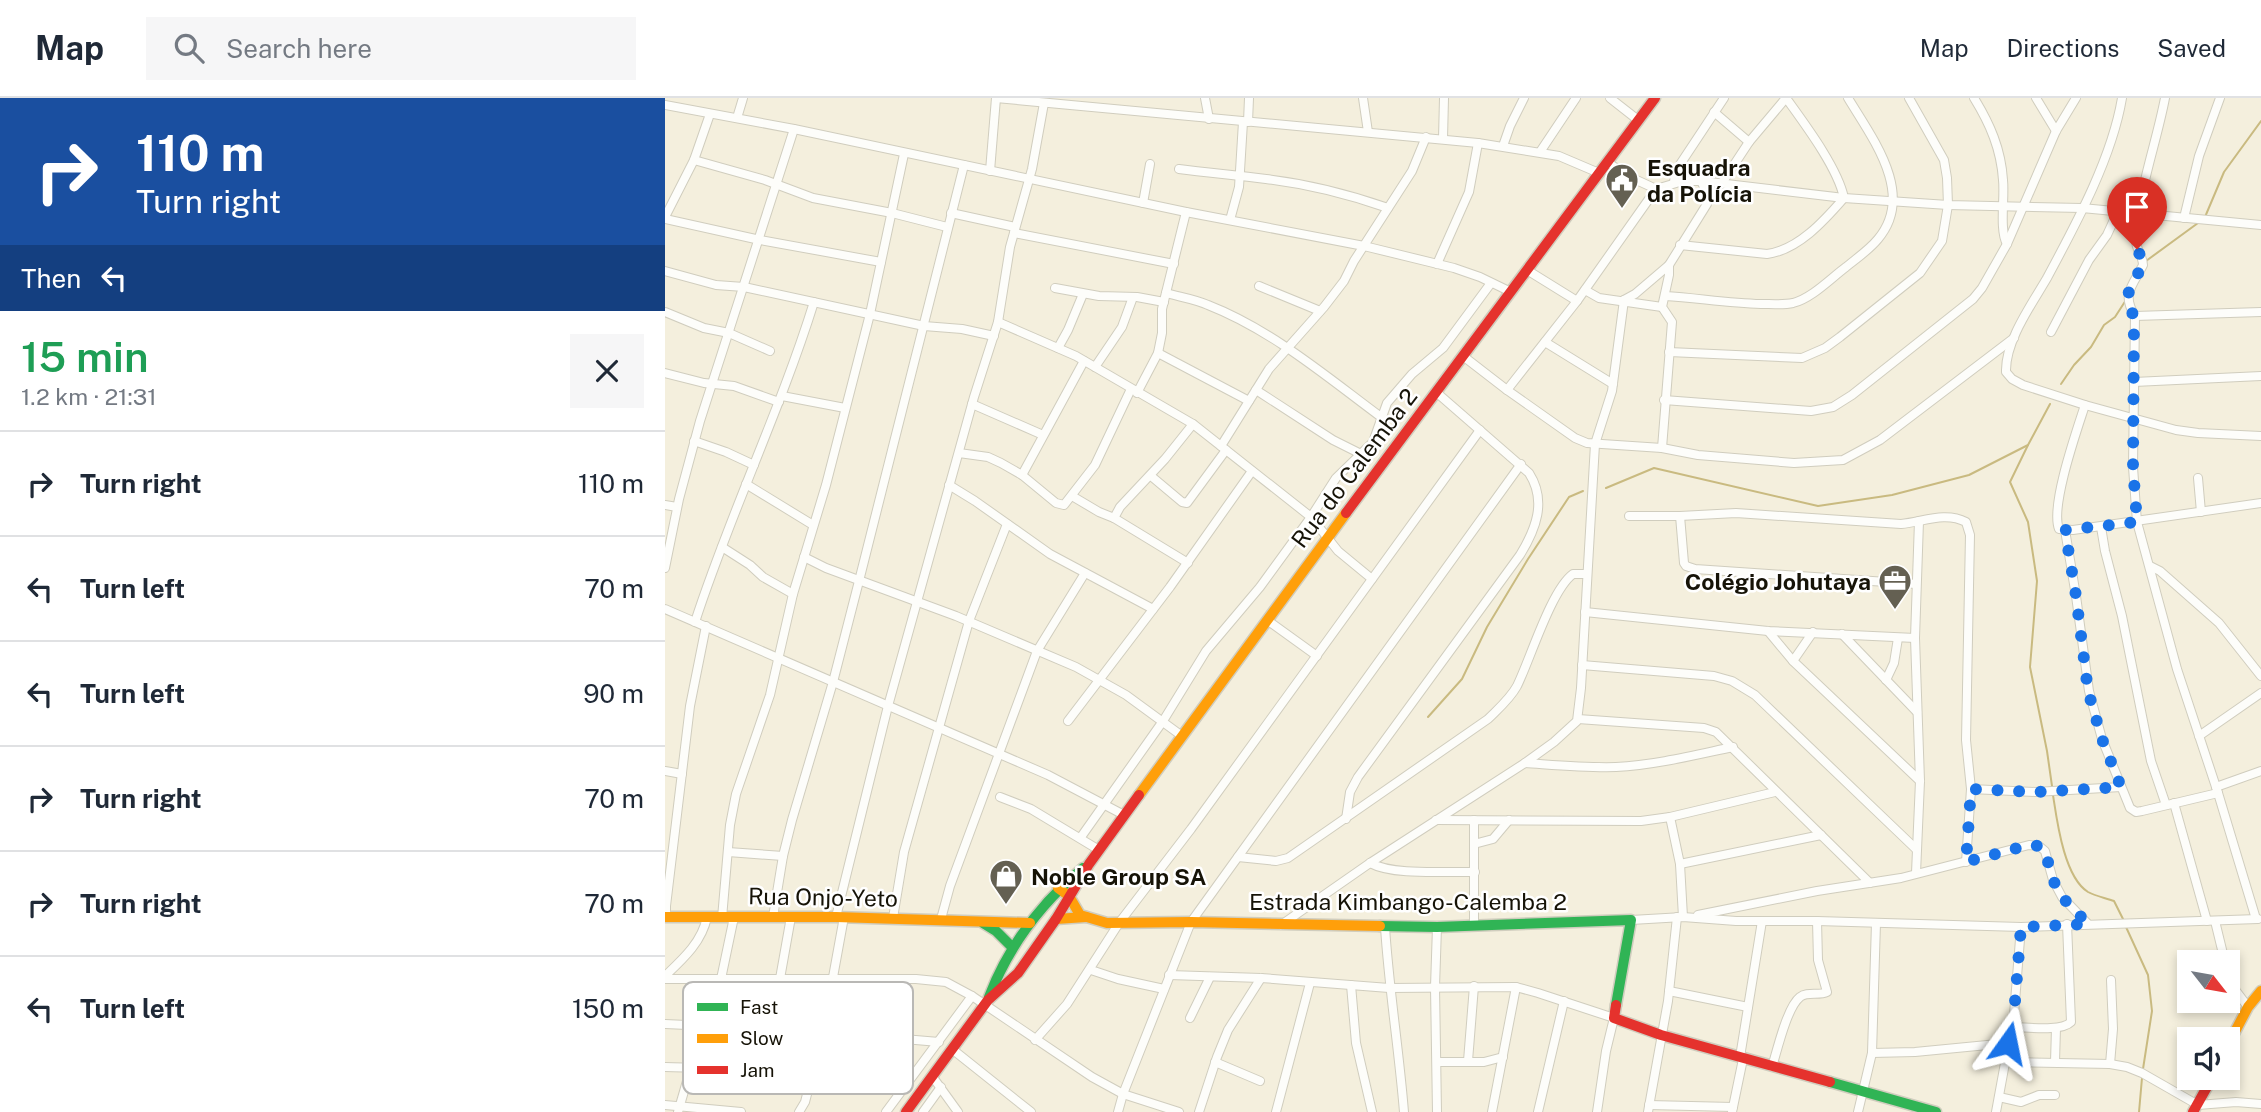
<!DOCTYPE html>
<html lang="en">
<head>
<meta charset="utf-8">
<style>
  :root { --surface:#fff; --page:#f6f6f7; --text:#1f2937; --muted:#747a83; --line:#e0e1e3 }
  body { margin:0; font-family:"Public Sans",sans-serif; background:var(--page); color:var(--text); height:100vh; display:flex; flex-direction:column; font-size:26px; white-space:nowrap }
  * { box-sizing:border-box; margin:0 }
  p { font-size:23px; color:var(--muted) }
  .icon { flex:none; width:38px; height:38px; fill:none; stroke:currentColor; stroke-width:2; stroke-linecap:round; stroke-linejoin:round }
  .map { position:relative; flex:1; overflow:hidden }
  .panel { display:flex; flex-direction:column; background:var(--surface); width:665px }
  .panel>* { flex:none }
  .banner { background:#1a4fa0; color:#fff; overflow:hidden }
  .needle { width:46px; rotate:121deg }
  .fabs { position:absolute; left:1512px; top:852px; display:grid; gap:14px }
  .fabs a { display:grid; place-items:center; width:63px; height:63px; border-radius:0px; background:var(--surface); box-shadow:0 4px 10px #0003; font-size:35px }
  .pin { position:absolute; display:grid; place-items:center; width:60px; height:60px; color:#fff; margin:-72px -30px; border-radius:50% 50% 50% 0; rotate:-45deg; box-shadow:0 0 7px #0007 }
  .pin .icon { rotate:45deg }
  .me { position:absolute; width:77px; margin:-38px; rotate:12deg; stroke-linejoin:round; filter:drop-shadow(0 0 5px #0008) }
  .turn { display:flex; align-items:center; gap:24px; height:147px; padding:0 21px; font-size:32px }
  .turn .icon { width:91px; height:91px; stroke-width:2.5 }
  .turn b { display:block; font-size:49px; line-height:60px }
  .then { display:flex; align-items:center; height:66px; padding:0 21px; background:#0003; gap:14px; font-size:26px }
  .round { display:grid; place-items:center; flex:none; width:74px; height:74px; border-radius:0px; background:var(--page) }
  .headline { display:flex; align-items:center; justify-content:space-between; height:119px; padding:0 21px }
  h1 { font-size:42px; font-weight:600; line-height:52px; color:#1e9e55 }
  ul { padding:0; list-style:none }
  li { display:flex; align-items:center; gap:21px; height:105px; padding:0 21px; border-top:2px solid var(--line) }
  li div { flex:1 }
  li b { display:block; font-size:26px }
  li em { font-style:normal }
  header { display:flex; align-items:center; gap:42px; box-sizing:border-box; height:98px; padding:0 35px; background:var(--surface); border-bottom:2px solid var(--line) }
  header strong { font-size:33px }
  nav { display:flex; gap:38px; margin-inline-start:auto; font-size:24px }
  .search { width:490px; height:63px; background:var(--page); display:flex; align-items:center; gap:18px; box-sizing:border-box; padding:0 24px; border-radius:0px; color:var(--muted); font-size:26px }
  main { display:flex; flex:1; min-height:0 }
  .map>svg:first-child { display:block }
</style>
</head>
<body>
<header>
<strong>Map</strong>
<div class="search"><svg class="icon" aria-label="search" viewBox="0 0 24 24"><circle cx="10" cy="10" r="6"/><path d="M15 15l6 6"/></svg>Search here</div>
<nav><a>Map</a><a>Directions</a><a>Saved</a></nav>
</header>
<main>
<section class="panel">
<div class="banner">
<div class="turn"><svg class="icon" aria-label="right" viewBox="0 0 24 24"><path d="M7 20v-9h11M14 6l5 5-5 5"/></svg><div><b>110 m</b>Turn right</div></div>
<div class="then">Then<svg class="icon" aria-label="left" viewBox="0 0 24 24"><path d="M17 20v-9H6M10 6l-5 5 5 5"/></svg></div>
</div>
<div class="headline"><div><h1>15 min</h1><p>1.2 km · 21:31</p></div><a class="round"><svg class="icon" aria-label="close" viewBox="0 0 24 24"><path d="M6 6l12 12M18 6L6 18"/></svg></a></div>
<ul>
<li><svg class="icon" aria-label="right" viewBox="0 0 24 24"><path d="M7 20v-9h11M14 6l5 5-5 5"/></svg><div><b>Turn right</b></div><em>110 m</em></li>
<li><svg class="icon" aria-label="left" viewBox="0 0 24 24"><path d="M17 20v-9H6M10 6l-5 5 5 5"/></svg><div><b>Turn left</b></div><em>70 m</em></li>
<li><svg class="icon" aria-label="left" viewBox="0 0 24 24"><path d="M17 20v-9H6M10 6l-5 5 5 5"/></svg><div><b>Turn left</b></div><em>90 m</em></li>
<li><svg class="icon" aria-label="right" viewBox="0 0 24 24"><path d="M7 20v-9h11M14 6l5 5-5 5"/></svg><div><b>Turn right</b></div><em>70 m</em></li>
<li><svg class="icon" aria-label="right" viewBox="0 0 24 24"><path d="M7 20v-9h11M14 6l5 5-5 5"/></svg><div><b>Turn right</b></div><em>70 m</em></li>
<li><svg class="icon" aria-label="left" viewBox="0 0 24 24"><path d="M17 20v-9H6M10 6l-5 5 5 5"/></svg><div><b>Turn left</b></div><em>150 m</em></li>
</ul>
</section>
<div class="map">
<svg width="1596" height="1014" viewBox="0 0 1596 1014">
  <rect width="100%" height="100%" fill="#f4efdd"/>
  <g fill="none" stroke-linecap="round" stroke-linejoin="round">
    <!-- stream -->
    <g stroke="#c9ba80" stroke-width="2">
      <polyline points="1540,119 1559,74 1596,23"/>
      <polyline points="1481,163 1533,125"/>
      <polyline points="1396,286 1409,267 1426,249 1439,227 1450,219 1461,202"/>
      <polyline points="1363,347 1345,384 1363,424 1372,483 1365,569 1382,653 1387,688"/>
      <polyline points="941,390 989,370 1153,408 1227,397 1304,377 1363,347 1385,306"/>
      <polyline points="763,619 797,581 822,529 863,461 904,399 918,393"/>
      <path d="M 1388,697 C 1392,723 1399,779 1423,794 C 1430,798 1441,800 1449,803 L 1459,823"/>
      <polyline points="1461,829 1483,877 1487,913 1478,971"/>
      <polyline points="1474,1014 1477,980"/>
    </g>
    <defs>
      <g id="street">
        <polyline points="331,0 813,45 894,58 934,75"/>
        <polyline points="540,0 544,21"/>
        <polyline points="698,0 703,34"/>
        <polyline points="945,0 973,22"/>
        <path d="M 1309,0 C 1325,26 1336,51 1338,82 C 1340,99 1334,132 1342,146"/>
        <polyline points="1371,0 1391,33"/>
        <path d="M 1457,0 C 1447,60 1411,126 1382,180 C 1367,206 1340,243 1341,274 L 1347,281 L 1358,287 L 1420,307 L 1511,332 L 1533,335 L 1596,338"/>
        <path d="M 1500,0 C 1491,47 1473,93 1471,141 C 1470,151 1478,157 1478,167 C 1468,187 1456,196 1470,218 L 1468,369 L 1472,424 L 1512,571 L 1553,695 L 1591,821"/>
        <polyline points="0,7 129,31 521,114 699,148 789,170 815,179 846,194"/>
        <polyline points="1049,14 1084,44"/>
        <polyline points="72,20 78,0"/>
        <polyline points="583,24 584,0"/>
        <polyline points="778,41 779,0"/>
        <polyline points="838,48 845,28 859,0"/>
        <polyline points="875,54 911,0"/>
        <polyline points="29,62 100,82 148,100 227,115 282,129"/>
        <polyline points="942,64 965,79 991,91 1018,83 1036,83 1179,100 1283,107 1417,110 1596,127"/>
        <path d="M 514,71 C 543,75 572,77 601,81 C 643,86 683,96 723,110"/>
        <polyline points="325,73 331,0"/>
        <polyline points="1009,85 1010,74 1059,0"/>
        <polyline points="1057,85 1084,44 1121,0"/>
        <polyline points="478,105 485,66"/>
        <polyline points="286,115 350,129"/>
        <polyline points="0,119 29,62 45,16"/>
        <polyline points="1519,120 1534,58 1555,0"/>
        <polyline points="0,121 95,142 216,164"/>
        <polyline points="565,122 574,89 578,24"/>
        <polyline points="349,135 509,166"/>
        <path d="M 1015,147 L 1102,156 C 1133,152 1159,123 1179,100 C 1173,70 1139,25 1121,0"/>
        <polyline points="772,166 804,94 813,45"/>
        <polyline points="862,172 912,203"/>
        <polyline points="0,173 51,187 79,189 259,228 297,231 329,238"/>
        <polyline points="594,188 655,213"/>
        <polyline points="390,190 434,198 472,199 499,204"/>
        <polyline points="920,192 934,200 997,209"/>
        <path d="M 501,195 C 515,199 530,201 543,207 C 607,232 662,279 716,319"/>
        <path d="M 1000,198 C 1032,200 1063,205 1096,206 C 1106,206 1118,207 1128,205 C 1147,200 1165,181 1181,169 C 1192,160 1204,152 1213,141 C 1251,96 1207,40 1183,0"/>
        <polyline points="959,202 970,196 1004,167"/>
        <polyline points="0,214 39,230 64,235 105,253"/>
        <polyline points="1470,218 1596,214"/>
        <polyline points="333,224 411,258 528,326 646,419 673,453 707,481"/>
        <polyline points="1386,234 1424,162 1442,137 1453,113"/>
        <polyline points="880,244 948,286"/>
        <polyline points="393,250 403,232 418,196"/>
        <polyline points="1004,254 1137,260 1160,250 1175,239 1255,175 1277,143 1283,107 1282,80 1279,62 1244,0"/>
        <polyline points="493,255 584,303"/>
        <polyline points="798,258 842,292 910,340 922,345 997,350 1033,357 1129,365 1178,362 1215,342 1349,240"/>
        <polyline points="430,269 457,229 468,199"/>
        <polyline points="0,275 39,285 69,288 114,304"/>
        <polyline points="1469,284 1596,278"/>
        <polyline points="591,292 668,342 696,356"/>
        <polyline points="842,292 912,203 991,91"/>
        <polyline points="472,295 493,255 497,235 497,211 521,114"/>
        <polyline points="117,298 180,310"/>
        <polyline points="999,302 1146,313 1168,309 1187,297 1308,201 1317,190 1342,146 1391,33 1411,0"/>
        <polyline points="307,306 378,337"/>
        <path d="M 1420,307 C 1412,332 1385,408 1394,431 L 1408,432 L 1596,405"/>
        <polyline points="29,343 61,354 89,367"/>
        <polyline points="556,348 604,271 659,209 679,183 689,163 747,73 761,39"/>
        <polyline points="997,350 1007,224 997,209 1004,177 1004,167 1042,106 1042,95 1036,83"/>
        <polyline points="294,355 323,359 336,365 357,377 391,405 399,407 430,367 466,291"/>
        <polyline points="357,377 419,263"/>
        <polyline points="486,378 517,404 522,405 561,352"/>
        <polyline points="1533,380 1536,414"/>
        <polyline points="81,386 148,427"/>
        <polyline points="284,387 310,403 385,456 488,511"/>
        <polyline points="407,398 434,414 449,420"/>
        <polyline points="0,407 12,409"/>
        <polyline points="964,418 1015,418 1019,465 1021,468 1030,471 1251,486"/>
        <path d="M 1015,418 L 1071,415 L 1236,426 C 1258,424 1280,413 1301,424 L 1305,437 L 1301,642 L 1306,691 L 1301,764"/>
        <polyline points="1436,429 1440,453 1457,518 1486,663 1501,707"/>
        <polyline points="1400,432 1411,498 1424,593 1437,641 1465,710 1471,714 1477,713 1553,695"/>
        <polyline points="57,449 85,467 98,479 128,496"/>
        <polyline points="139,459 161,470 291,518 411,569 461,597 517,638"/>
        <polyline points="523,465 449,420 455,409 500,361 528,326"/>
        <polyline points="1485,468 1495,473 1554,525 1596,578"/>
        <polyline points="0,470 14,401 35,323 129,31"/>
        <polyline points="0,511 383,677 459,717"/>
        <polyline points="920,514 1103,533 1250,540"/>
        <polyline points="602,522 652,558"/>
        <path d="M 30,524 C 65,416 115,313 149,204"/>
        <polyline points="1103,533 1128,563 1255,683"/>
        <polyline points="1177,536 1252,614"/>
        <polyline points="1128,563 1148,534"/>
        <polyline points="917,567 1049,578 1067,583 1090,597 1251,751"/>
        <polyline points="1221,582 1229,565 1233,540"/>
        <polyline points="913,621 1039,630 1051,634 1205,785"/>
        <polyline points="403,623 505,489 587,373"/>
        <polyline points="1534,638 1596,595"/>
        <path d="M 860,665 C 890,667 921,670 951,669 C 990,667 1030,657 1068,649"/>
        <polyline points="0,673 17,676"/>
        <polyline points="1551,689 1596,673"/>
        <polyline points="1306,691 1370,694 1456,689"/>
        <polyline points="335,699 366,711 434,752"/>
        <polyline points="1509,705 1542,823"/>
        <polyline points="1005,719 1015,766 1018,819"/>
        <path d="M 681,721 L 685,694 L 693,679 L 855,457 C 871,431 882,403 864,375 L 771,294"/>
        <polyline points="771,722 976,723 1005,719 1110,694"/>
        <polyline points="416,739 498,623 541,553 595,489 646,419 671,380 708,344 722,305 747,276 778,250 826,185"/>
        <polyline points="809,746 828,741 844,722"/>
        <polyline points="63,754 118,758"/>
        <path d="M 573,759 L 611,763 L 623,760 L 823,621 C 833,611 845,601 852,588 C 865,562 886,492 908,476 L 922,476"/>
        <path d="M 705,765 C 729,778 781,773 810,774"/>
        <polyline points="1015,766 1156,737"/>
        <polyline points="1251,775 1255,683 1250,540 1254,423"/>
        <polyline points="1033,817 1152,793 1236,780 1364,747 1374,748 1380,753 1388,782 1397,799 1423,826"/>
        <polyline points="1,819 1,808 25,608 41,528"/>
        <polyline points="108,819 118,758 127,722 168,584 194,483 299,67"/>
        <polyline points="171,819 223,608 309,299 333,224 345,149 367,71 379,5"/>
        <polyline points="57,820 65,727 71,696 105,597 128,496 161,387 205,216 239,56"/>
        <polyline points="228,820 239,754 304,523 342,426"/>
        <polyline points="276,821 285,788 372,553 420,475"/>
        <polyline points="966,822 1018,819 1071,823 1152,823 1356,829 1593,821"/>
        <polyline points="1550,823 1560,864"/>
        <polyline points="616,827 705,765 860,665 889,644 912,623 916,590 930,346 947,293 959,202"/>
        <polyline points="809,827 809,722"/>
        <path d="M 720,829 C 724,891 734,952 739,1014"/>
        <polyline points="772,829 770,889 772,1014"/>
        <polyline points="426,872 453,881 499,891"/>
        <polyline points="1563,872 1571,893 1583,909"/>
        <polyline points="504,877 596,880 724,890 851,889 873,895 949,920 941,953 932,1014"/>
        <path d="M 0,878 C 18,861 37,844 42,819"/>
        <polyline points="0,881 251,881 281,884 307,898 427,979 458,996 514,1014"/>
        <polyline points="56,881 69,819"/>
        <polyline points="686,887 691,945 707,1014"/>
        <polyline points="1004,893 1083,909"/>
        <polyline points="525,920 545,879"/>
        <polyline points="0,926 133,932 274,944"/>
        <path d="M 1347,929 C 1362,929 1396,934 1406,924 L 1402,826"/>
        <polyline points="106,931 126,819"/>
        <polyline points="370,942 402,906 454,825 526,731 815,332"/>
        <polyline points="287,951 366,1014"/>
        <polyline points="1207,955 1250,954 1343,945"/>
        <polyline points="1075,959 1097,823"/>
        <polyline points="803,963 809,888"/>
        <polyline points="550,964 595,983"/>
        <polyline points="772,964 819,964 838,959"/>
        <polyline points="1340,964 1445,966 1462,969 1477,975 1533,1007 1571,1004 1596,1006"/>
        <polyline points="1390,964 1391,930"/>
        <polyline points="1445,966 1448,931 1446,882"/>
        <path d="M 0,969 C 71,972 176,962 240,989"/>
        <path d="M 1107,969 C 1112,953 1122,909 1135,899 C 1142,893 1154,898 1162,894 L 1153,862 L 1152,823"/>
        <polyline points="267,978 293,1014"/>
        <polyline points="1334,999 1356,1004 1374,997 1390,997"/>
        <polyline points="0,1007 76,1014"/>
        <polyline points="984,1007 1068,1009"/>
        <polyline points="13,1014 38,928"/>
        <polyline points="134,1014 140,1004 158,934 179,819"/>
        <polyline points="221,1014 307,898"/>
        <polyline points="258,1014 276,989"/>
        <polyline points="453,1014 458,996 526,824 856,366"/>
        <polyline points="534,1014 552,959 563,932 596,880"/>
        <polyline points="611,1014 645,885"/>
        <polyline points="827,1014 851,889"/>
        <polyline points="873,1014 899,903"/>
        <polyline points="983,1014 1003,903 1012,819"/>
        <polyline points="1067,1014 1078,961"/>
        <polyline points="1193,1014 1207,955 1211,825"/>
        <polyline points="1331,1014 1349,916 1356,829"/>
      </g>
      <g id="fast">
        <polyline points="318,825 331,833 347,849"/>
        <polyline points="715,828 772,829 966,822 951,907"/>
        <path d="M 324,899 C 344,847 375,806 418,770"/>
        <polyline points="1165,984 1271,1014"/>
      </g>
      <g id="slow">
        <polyline points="474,697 681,415"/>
        <polyline points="393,790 404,798 415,817 442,825 526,824 715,828"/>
        <polyline points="0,819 171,819 365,825"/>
        <polyline points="391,821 421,819"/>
        <polyline points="1563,947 1583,909 1596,893"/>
      </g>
      <g id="jam">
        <polyline points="681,415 990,0"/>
        <polyline points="951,907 949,920 996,937 1165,984"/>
        <polyline points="241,1014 323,902 353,875 391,821 424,766 474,697"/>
        <polyline points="1528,1014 1547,980"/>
      </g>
    </defs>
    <!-- street casing -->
    <use href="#street" stroke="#d0cdbe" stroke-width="10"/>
    <!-- fast casing -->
    <use href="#fast" stroke="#d0cdbe" stroke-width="13"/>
    <!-- slow casing -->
    <use href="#slow" stroke="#d0cdbe" stroke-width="13"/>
    <!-- jam casing -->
    <use href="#jam" stroke="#d0cdbe" stroke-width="13"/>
    <!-- street -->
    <use href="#street" stroke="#fdfdfa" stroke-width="8"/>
    <!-- fast -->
    <use href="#fast" stroke="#30b455" stroke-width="10"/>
    <!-- slow -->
    <use href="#slow" stroke="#ff9f0a" stroke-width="10"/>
    <!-- jam -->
    <use href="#jam" stroke="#e5322d" stroke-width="10"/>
  </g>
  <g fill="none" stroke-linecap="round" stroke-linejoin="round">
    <!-- route -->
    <path stroke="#1a73e8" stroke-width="12" stroke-dasharray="0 21.6" d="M 1343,945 L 1349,916 L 1356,829 L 1423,826 L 1397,799 L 1388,782 L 1380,753 L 1374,748 L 1364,747 L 1301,764 L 1306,691 L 1370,694 L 1456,689 L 1437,641 L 1423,593 L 1411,498 L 1400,432 L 1472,424 L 1468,369 L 1469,218 C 1456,196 1467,187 1478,167 L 1478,163 L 1472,151"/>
  </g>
  <!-- icons -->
  <defs>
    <symbol id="civic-pin" viewBox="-11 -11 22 30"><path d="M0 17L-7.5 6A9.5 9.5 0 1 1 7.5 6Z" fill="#646052" stroke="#fff"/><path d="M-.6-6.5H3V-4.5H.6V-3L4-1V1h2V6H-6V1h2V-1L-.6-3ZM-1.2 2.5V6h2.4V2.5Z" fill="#fff"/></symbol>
    <symbol id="office-pin" viewBox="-11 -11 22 30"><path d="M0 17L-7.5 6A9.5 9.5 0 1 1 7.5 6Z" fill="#646052" stroke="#fff"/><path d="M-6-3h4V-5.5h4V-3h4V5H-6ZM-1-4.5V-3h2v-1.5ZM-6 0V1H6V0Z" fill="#fff"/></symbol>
    <symbol id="shop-pin" viewBox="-11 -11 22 30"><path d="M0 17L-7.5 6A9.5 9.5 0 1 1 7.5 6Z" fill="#646052" stroke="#fff"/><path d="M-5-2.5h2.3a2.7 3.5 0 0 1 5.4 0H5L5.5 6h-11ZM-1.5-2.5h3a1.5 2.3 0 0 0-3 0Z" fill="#fff"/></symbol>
  </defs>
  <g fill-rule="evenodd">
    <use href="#civic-pin" x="938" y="63" width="38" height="52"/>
    <use href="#office-pin" x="1211" y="464" width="38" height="52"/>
    <use href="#shop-pin" x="322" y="759" width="38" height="52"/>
  </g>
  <g text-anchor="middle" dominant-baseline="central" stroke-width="5" stroke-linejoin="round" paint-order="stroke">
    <!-- poi labels -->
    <g font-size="23" font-weight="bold" fill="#161307" stroke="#fff" text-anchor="start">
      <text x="982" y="69">Esquadra<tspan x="982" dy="26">da Polícia</tspan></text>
      <text x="1206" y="483" text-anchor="end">Colégio Johutaya</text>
      <text x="366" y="778">Noble Group SA</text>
    </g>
    <!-- street labels -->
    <g font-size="23" fill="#161307" stroke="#fff">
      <text transform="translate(689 370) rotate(-53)">Rua do Calemba 2</text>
      <text transform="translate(158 799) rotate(1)">Rua Onjo-Yeto</text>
      <text x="743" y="803">Estrada Kimbango-Calemba 2</text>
    </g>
  </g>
  <!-- legend -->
  <rect x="18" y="884" width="230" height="112" rx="10" fill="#fff" stroke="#b9b8b5" stroke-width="2"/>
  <rect x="32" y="905" width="31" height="8" fill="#30b455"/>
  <rect x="32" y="936" width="31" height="9" fill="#ff9f0a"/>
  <rect x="32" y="968" width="31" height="8" fill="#e5322d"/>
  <g font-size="19" fill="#161307">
    <text x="75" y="916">Fast</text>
    <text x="75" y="947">Slow</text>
    <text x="75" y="979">Jam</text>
  </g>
</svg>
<div class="fabs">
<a><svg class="needle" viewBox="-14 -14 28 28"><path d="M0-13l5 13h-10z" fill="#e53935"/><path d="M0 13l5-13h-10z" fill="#747a83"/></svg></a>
<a><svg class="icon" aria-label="sound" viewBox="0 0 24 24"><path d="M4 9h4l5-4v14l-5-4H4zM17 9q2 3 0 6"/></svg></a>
</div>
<div class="pin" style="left:1472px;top:151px;background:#d93025"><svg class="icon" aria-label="arrive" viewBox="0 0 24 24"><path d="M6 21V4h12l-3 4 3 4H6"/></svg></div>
<svg class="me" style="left:1343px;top:945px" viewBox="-20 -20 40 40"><path d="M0-17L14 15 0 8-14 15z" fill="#1a73e8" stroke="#fff" stroke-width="4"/></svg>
</div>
</main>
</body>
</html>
